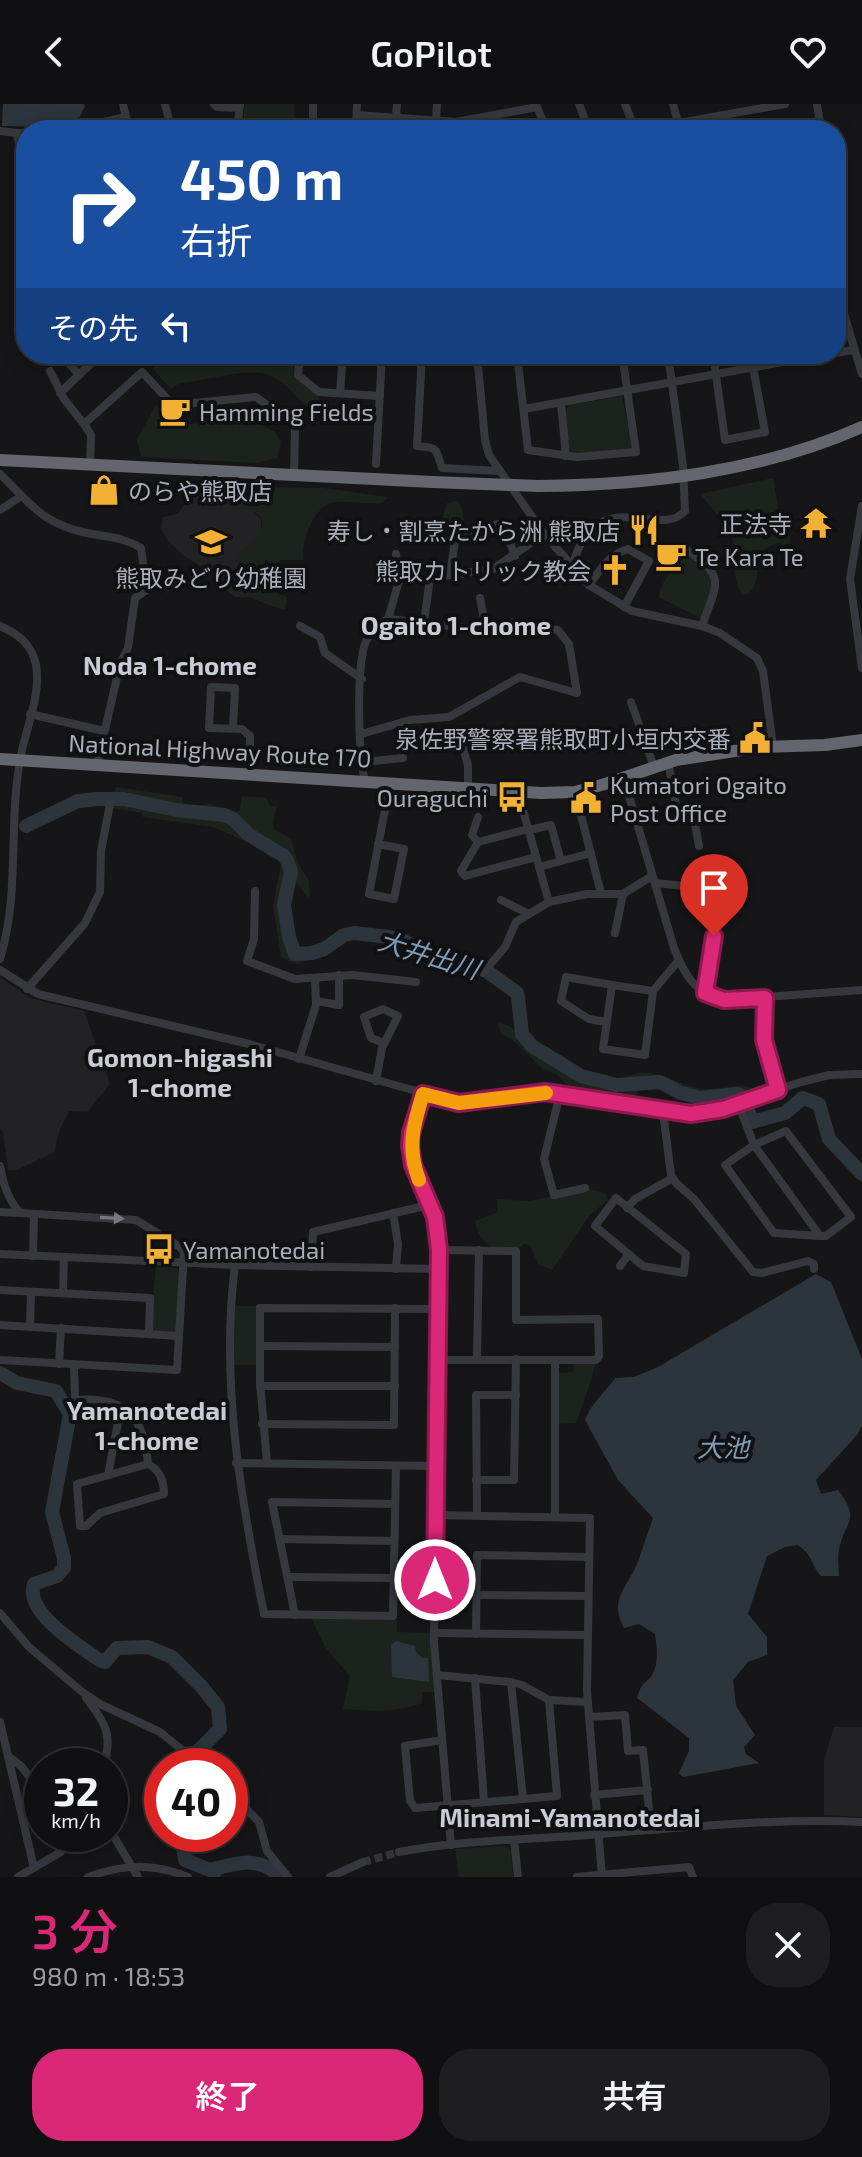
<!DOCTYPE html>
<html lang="ja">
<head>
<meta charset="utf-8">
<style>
  :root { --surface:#101012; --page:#1e1e20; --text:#f1f3f6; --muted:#9c9d9f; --line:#303032; --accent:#db2777 }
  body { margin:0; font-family:"Exo 2","Noto Sans JP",sans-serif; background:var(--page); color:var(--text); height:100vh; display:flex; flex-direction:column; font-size:30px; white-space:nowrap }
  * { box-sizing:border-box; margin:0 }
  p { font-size:26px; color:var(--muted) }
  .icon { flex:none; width:44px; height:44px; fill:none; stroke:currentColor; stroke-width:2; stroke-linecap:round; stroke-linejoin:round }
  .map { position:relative; height:1773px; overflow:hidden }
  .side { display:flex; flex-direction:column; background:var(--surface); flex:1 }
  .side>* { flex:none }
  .top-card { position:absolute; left:16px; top:16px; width:830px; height:244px; border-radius:32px; box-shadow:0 4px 20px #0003,0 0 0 2px var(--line); background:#1a4fa0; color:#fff; overflow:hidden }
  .speed { position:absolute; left:24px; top:1644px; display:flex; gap:16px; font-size:40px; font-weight:700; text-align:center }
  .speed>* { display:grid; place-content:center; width:104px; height:104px; border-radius:50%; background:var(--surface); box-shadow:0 4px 20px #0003,0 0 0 2px var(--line); line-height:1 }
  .speed small { font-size:20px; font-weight:400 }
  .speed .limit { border:12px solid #d22; background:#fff; color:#111 }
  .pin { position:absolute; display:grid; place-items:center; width:68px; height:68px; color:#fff; margin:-82px -34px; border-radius:50% 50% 50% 0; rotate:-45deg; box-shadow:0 0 8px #0007 }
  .pin .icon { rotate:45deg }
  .me { position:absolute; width:88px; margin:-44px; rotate:0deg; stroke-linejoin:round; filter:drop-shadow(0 0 6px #0008) }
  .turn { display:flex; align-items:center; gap:28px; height:168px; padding:0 32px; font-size:36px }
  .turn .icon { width:104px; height:104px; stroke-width:2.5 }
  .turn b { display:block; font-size:56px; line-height:68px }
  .then { display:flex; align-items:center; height:76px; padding:0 32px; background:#0003; gap:16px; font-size:30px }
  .round { display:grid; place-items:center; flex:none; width:84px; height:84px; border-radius:32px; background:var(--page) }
  .overview { display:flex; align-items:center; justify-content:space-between; height:136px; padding:0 32px }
  h1 { font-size:48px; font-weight:600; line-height:60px; color:var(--accent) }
  .button { display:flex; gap:16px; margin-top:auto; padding:16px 32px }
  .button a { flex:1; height:92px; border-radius:32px; background:var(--accent); color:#fff; font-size:32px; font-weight:600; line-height:92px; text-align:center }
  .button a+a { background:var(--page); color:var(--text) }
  header { display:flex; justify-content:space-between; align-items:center; height:104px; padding:0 32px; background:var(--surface); font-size:36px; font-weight:600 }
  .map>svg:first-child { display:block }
</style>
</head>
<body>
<header><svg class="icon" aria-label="back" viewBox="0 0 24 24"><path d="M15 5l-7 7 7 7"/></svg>GoPilot<svg class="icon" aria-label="heart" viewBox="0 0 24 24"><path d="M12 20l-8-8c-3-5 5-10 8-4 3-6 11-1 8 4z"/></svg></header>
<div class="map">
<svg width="862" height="1773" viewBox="0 0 862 1773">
  <rect width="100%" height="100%" fill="#161618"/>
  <!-- built -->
  <g fill="#222225">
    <polygon points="233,384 231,388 261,415 261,429 252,440 239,448 249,483 249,493 244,494 236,493 231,490 203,464 183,451 167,436 161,425 163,413 177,410 198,385"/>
    <polygon points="0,873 30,894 84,907 110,980 87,1008 69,1007 60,1025 54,1048 17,1066 8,1066 3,1028 0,1026"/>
    <polygon points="834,1623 862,1623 862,1713 824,1711 824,1656"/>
  </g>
  <!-- green -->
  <g fill="#1c231d">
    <polygon points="245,0 294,0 295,26 242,26"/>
    <path d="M 167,250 L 295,250 L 293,271 L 319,292 L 318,303 L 309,305 C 297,293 282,274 265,270 C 242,265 202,277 178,280 L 171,285 L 153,265 Z"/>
    <polygon points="622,292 632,342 628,346 573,349 569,345 565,306 570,301"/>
    <polygon points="156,300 168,320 180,321 249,314 275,328 281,338 277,354 257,359 141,353 137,336"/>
    <path d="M 773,374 L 779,408 L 789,428 L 790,440 L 777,439 L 764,445 C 753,462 763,487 743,491 C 730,477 739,455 733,437 C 728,420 711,404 700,390 Z"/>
    <path d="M 267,383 L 324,384 L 388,393 L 382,399 C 366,400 351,397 336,398 C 314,400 301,437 303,456 L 281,456 L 276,465 L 266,455 L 256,476 L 266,485 L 287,493 L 285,505 C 277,505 257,496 249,493 L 244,466 L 238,459 L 239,448 C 249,442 275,420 255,409 C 244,402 230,402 233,384 Z"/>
    <polygon points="457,397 461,401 466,428 454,430 451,419 442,416 447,399"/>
    <path d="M 688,448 L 706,462 L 714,480 L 703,515 L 660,494 L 659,492 C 664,469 676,466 688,448 Z"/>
    <path d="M 116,683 L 182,693 L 185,703 L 209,700 L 239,708 L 242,692 L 266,694 L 270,702 L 277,702 L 273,718 L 274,725 L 291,735 L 298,759 L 309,777 L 310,792 L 307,793 L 298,780 L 287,775 L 282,807 L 291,846 L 295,851 L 311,853 C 298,863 294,861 281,852 L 273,802 L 281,759 L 277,751 L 213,723 L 143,713 L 142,709 L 113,704 L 110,700 Z"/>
    <path d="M 498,919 C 517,921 519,933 532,944 C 555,964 586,978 616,982 C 623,977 628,970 637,969 C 665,966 685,986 711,985 C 730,985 744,976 760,988 L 707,1002 L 702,999 L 688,997 L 657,981 L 638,986 L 634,997 L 566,980 L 557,971 L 543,965 L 512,935 L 501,930 Z"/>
    <polygon points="589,1085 605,1089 608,1096 589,1112 552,1166 538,1160 530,1141 523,1140 519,1144 491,1144 478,1129 475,1117 498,1108 497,1095 529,1097"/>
    <polygon points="156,1163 174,1164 181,1168 179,1232 149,1229 150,1194 153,1191"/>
    <polygon points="232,1202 257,1202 260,1261 230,1261"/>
    <polygon points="574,1256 596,1256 592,1274 576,1319 554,1320 555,1269 573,1268"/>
    <path d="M 310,1511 L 393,1512 L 397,1517 L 397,1528 L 435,1529 L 438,1588 L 422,1588 L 422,1599 C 395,1609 370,1607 343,1605 L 350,1572 L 325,1543 Z"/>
    <polygon points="506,1742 511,1748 513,1773 459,1773 455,1745"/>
  </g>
  <!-- water -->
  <g fill="#2c353c">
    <polygon points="3,0 84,0 85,2 80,13 53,23 2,22"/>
    <path d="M 816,1170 L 831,1178 L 862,1255 L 862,1322 L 857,1331 L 816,1376 L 821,1390 L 838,1386 C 862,1417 844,1417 839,1446 C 837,1454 839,1464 839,1472 L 821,1472 C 809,1458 815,1454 798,1441 L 785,1443 L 767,1452 L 748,1510 L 767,1533 L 767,1551 L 748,1558 L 733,1576 L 736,1602 L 755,1631 L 744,1643 L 746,1650 L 759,1659 L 683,1673 L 679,1669 L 689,1647 L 689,1634 L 637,1594 C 642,1577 644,1582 652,1571 C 659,1560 657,1543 655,1530 L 639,1520 L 624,1524 C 608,1495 628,1483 638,1458 C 643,1443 648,1428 653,1414 L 618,1376 L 585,1316 C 592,1298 604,1290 615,1274 L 634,1273 L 658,1263 Z"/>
    <polygon points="396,1537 415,1542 416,1548 422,1554 428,1554 429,1578 392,1573 391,1541"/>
  </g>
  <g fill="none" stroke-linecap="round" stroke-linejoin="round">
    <!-- river -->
    <g stroke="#2c353c" stroke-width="14">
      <polyline points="26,722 78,697 98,695 124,695 176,706 224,711 233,715 249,731 284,752 288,758 291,768 284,801 289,833 295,850 312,849 324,845 344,831 354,829 389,833 402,836 435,854 481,863 517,889 518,893 522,930 532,942 581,972 617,981 660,978 681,989 700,994 738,990 742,993"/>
      <polyline points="746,1000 752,1018 785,1009 803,994 819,1000 829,1035 862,1070"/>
      <path d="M 0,1269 L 17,1279 L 56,1287 L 70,1310 L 52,1408 L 64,1454 L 64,1464 L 57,1472 L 34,1480 C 24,1509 79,1541 99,1556 L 105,1558 L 117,1544 L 148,1543 L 172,1553 L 201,1582 L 218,1603 L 220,1625 L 190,1655 L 188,1662"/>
      <polyline points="199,1730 184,1749 185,1756 215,1768"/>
      <path d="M 211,1766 C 236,1759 260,1751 280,1773"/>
    </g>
    <!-- minor-tunnel -->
    <polyline stroke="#333438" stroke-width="8" stroke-dasharray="8 4" stroke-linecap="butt" points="363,1758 399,1748"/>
    <!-- minor -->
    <g stroke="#37383d" stroke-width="8">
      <polyline points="123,0 129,26"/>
      <polyline points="165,0 169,16 177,26"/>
      <polyline points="214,0 217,3 239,4"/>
      <polyline points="313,0 313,26"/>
      <polyline points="579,0 589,26"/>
      <polyline points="625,0 635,26"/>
      <polyline points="673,0 680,26"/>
      <polyline points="817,0 821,26"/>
      <polyline points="536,1 547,26"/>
      <polyline points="357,11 456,18 537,3"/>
      <polyline points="396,14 397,0"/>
      <polyline points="436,16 437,0"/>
      <polyline points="68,26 126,13"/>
      <polyline points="237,26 240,1"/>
      <polyline points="356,26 357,0"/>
      <polyline points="640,26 785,0"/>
      <polyline points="0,27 17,29"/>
      <polyline points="26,29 17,29 26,77"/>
      <polyline points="836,183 862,270"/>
      <polyline points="836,249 853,246"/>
      <polyline points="61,250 79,271"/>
      <polyline points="300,250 298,271 319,288 380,292"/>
      <path d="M 422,250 L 417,342 C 439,344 435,344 442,364 L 500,367"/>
      <polyline points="477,250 485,336 489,351 544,430 589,481 632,507 702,522 720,529 757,554 763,567 773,642"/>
      <polyline points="517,250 528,346 577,353 636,348 622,250"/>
      <polyline points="713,250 725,336 765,328 753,263"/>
      <polyline points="422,254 478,258"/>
      <polyline points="518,258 565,250"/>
      <polyline points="50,267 64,295 84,320"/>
      <polyline points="60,289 101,250"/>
      <polyline points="340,289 343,250"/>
      <polyline points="561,299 566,352"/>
      <polyline points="524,305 827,250"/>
      <polyline points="376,360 382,250"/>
      <polyline points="90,361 91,331 84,320 142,268 173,301 256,293 295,321 294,372"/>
      <path d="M 0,370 C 30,399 42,420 87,429 C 106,433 123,433 141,444 L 144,466 L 151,483 L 135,494 L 128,544 L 120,560 L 97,661"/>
      <polyline points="862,402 850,475 862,564"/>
      <polyline points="0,406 20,393"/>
      <path d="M 687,446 C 728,474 716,480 702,522"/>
      <path d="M 572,463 C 596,375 659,437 685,407 L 683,362 L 668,250"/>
      <polyline points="450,471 456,430 503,419 515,452"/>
      <path d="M 589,481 C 601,465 608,451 628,445 L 649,457 L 624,503"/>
      <polyline points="480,494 485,521"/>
      <polyline points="388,515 399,477 396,450"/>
      <polyline points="424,518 430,474 493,465 544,430"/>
      <path d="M 0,522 C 18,530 32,540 36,561 C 41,588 28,620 22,646 C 7,715 21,787 0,855"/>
      <polyline points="300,522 320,533 325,549 362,575"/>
      <polyline points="631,598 654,663"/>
      <polyline points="30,610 104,627"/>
      <polyline points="233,624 235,584 211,583 209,624 242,625 250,632 250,671"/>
      <path d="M 361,630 L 410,616 L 449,613 L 520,573 L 577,589 L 569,540 L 558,526 L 513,518 L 467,524 L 388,515 C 378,521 371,526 366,537 C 356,561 358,650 365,677"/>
      <polyline points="460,632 468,662 468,683"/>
      <polyline points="362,658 403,654"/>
      <polyline points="668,658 678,711 693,709 699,742"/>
      <path d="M 624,675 L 674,844 C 683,868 696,892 724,896 L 862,886"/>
      <polyline points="575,688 601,789"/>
      <polyline points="518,689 549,798"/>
      <polyline points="528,725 478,738 461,767 465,772 536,753"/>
      <polyline points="529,726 551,721 561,757"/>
      <polyline points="478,738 472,731 478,713"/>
      <polyline points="378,740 404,745 394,795 369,790 390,679"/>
      <polyline points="539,763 591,749"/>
      <polyline points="655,779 714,785"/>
      <polyline points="704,784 714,832 705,889"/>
      <polyline points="255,787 254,835 247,857 295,875 353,871 416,878"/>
      <polyline points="501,796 529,810"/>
      <polyline points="615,829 623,790"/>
      <polyline points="473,864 483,869 505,843 516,818 549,798 587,790 623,790 652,772"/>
      <polyline points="0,866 38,890 249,940 459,999 545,988 663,1008 706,1009 801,978 829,971 862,970"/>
      <polyline points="27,885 85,819 100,788 101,747 110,700"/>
      <polyline points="653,887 612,881 603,945 645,951 653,887 678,857"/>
      <polyline points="765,894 764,936 778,986"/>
      <polyline points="316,897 339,901 339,871"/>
      <polyline points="606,918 589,915 561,897 566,873 612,881"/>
      <polyline points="299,955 316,901 315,874"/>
      <polyline points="376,977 382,944 398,912 383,905 364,913 371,934 384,939"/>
      <polyline points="423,990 411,1029 411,1050 435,1113 439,1146 434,1538 451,1741"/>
      <polyline points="560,990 544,1055 554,1091 585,1084"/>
      <polyline points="738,999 754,1041 725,1061 774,1129 820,1132"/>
      <polyline points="663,1008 671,1071 676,1079 694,1095 753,1168 762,1169 808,1157 814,1160 814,1165"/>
      <polygon points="786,1027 851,1113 826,1132 820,1132 754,1041"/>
      <path d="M 0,1062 C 3,1080 8,1096 20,1109 L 136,1116 L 180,1143 L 184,1148 L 177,1266 L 0,1256"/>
      <polygon points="616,1094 686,1150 684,1169 643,1162 595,1122"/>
      <polyline points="627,1104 635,1095 673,1074"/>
      <polyline points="0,1108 20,1109"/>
      <polyline points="393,1109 398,1140 396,1165"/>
      <polyline points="0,1150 235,1161 438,1165"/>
      <polyline points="33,1152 34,1110"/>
      <path d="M 235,1161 C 220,1279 241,1395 264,1510 L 393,1512 L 396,1362"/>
      <polyline points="620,1162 629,1150"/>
      <polyline points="311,1163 313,1128 429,1101"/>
      <polyline points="0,1186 150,1194 149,1229"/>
      <polyline points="63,1189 64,1153"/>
      <polyline points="0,1221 179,1232"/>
      <polyline points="30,1223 31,1188"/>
      <polyline points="260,1242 395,1243"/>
      <polyline points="477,1255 479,1146"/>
      <polyline points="436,1256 596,1256 599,1252 598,1215 516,1216 516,1147 439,1146"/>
      <polyline points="59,1260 61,1224"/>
      <path d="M 74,1261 L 75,1296 C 126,1292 144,1312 148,1360"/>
      <polyline points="260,1282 395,1282"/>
      <polyline points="262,1320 394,1321 395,1204"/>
      <polyline points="236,1359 436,1362"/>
      <polyline points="267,1359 260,1278 260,1204 437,1205"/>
      <path d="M 148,1360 C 160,1366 164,1378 164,1390 L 100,1409 L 86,1422 L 80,1422 L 77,1380 Z"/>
      <polyline points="108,1371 121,1303"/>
      <polyline points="476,1376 514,1376 516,1255"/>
      <polyline points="435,1411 590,1414 587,1587 602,1773"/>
      <polyline points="477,1411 476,1291 516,1291"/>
      <polyline points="555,1413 555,1256"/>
      <polyline points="280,1435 394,1437"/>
      <polyline points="288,1473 394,1474"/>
      <polyline points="477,1491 587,1492"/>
      <polyline points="0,1509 29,1543 81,1587 102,1601 160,1628 202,1662"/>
      <polyline points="295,1511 272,1398 395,1400"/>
      <polyline points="435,1529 587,1531"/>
      <polyline points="476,1530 477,1451 589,1453"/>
      <polyline points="437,1571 511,1578 522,1581 549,1596 587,1598"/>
      <polyline points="475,1574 484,1698"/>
      <polyline points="511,1578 523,1695"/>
      <path d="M 86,1594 C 105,1618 114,1632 103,1662"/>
      <polyline points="589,1613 625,1611 628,1647 643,1646 651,1726"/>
      <polyline points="0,1618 34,1764"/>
      <polyline points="442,1636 405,1642 410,1697 415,1704 557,1692 549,1596"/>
      <polyline points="8,1652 21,1662 42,1689"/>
      <polyline points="230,1688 259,1718 267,1747 288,1773"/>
      <polyline points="594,1691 648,1686"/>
      <polyline points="110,1726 138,1773"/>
      <polyline points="514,1736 518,1773"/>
      <path d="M 399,1748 C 461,1736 525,1736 588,1731 C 679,1724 770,1714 862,1718"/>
      <polyline points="18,1773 61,1748 56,1730"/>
      <path d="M 88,1773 C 123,1760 153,1759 188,1773"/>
      <polyline points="330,1773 363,1758"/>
      <polyline points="577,1773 689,1763 693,1773"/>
    </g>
    <!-- highway -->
    <g stroke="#63666e" stroke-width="12">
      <polyline points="0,356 433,378"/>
      <path d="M 538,382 C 647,381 761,368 862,323"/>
      <polyline points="0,655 541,689 575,688 605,680 676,656 761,643 825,641 862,636"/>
    </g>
    <!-- highway-bridge -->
    <polyline stroke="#63666e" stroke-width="12" points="433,378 538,382"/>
  </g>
  <!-- one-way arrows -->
  <defs><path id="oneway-solid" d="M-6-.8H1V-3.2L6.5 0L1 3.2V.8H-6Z" transform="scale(2)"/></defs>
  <use fill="#757881" href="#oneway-solid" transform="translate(112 1114) rotate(3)"/>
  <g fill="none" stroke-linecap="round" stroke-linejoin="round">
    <defs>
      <polyline id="route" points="435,1476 439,1146 435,1113 413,1061 410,1042 411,1029 423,990 459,999 545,988 691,1010 723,1005 778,986 764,936 765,894 724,896 705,889 714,832"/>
    </defs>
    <!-- route casing -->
    <use href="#route" stroke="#8e194d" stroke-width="20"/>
    <!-- route -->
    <use href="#route" stroke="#db2777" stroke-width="14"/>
    <!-- slow -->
    <path stroke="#f59e0b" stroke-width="14" d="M 419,1076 C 407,1044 413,1022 423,990 L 459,999 L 546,989"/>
  </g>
  <!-- icons -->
  <defs>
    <symbol id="cafe-bare" viewBox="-9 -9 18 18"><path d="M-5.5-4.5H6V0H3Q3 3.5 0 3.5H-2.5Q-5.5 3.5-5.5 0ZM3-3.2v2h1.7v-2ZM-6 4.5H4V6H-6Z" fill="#f2b134" stroke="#111113" stroke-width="2.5" paint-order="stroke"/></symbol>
    <symbol id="shop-bare" viewBox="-9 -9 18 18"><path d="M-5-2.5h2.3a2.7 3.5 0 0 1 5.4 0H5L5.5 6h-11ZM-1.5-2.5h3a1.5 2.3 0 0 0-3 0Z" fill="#f2b134" stroke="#111113" stroke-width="2.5" paint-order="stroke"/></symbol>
    <symbol id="temple-bare" viewBox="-9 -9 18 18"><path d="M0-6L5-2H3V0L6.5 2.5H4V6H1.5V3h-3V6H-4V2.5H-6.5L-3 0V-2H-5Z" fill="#f2b134" stroke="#111113" stroke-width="2.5" paint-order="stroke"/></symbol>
    <symbol id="restaurant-bare" viewBox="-9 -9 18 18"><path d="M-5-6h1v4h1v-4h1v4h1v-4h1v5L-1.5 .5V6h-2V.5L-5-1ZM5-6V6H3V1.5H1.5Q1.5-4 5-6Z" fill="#f2b134" stroke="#111113" stroke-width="2.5" paint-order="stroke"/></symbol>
    <symbol id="school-bare" viewBox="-9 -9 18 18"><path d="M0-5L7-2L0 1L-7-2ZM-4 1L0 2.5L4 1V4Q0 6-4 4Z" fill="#f2b134" stroke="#111113" stroke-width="2.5" paint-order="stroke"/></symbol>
    <symbol id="church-bare" viewBox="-9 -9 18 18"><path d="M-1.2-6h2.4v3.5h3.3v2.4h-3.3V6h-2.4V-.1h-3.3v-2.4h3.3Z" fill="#f2b134" stroke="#111113" stroke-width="2.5" paint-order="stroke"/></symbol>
    <symbol id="civic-bare" viewBox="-9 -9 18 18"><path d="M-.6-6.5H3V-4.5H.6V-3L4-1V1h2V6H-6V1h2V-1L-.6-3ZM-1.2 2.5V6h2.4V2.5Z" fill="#f2b134" stroke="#111113" stroke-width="2.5" paint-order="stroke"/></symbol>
    <symbol id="bus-bare" viewBox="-9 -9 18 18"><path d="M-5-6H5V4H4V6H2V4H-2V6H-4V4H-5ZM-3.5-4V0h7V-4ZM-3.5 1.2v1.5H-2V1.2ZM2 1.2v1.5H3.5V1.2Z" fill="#f2b134" stroke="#111113" stroke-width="2.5" paint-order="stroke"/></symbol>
  </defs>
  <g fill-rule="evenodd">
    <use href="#cafe-bare" x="153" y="285" width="44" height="44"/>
    <use href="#shop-bare" x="82" y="364" width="44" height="44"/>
    <use href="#temple-bare" x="794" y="397" width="44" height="44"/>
    <use href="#restaurant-bare" x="622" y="404" width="44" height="44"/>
    <use href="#school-bare" x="189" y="416" width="44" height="44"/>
    <use href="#cafe-bare" x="649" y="430" width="44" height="44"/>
    <use href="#church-bare" x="593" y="444" width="44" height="44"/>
    <use href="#civic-bare" x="733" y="612" width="44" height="44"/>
    <use href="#bus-bare" x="490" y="671" width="44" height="44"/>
    <use href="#civic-bare" x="564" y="672" width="44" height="44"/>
    <use href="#bus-bare" x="137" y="1123" width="44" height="44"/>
  </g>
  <g text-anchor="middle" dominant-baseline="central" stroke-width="8" stroke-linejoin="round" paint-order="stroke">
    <!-- poi labels -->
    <g font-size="24" fill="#a8adb8" stroke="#111113" text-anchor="start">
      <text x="199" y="307">Hamming Fields</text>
      <text x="128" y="386">のらや熊取店</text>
      <text x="792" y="419" text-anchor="end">正法寺</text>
      <text x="620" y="426" text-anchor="end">寿し・割烹たから洲 熊取店</text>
      <text x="695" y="452">Te Kara Te</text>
      <text x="591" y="466" text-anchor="end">熊取カトリック教会</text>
      <text x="211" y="473" text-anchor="middle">熊取みどり幼稚園</text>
      <text x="731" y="634" text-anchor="end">泉佐野警察署熊取町小垣内交番</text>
      <text x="610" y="680">Kumatori Ogaito<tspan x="610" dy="28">Post Office</tspan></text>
      <text x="488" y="693" text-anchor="end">Ouraguchi</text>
      <text x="183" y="1145">Yamanotedai</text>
    </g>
    <!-- street labels -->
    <g font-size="24" fill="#a8adb8" stroke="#111113">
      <text transform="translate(220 646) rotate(3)">National Highway Route 170</text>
    </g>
    <!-- neighbourhood labels -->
    <g font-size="26" font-weight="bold" fill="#c9ccd4" stroke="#111113">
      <text x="456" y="520">Ogaito 1-chome</text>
      <text x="170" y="560">Noda 1-chome</text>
      <text x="180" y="952">Gomon-higashi<tspan x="180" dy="30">1-chome</tspan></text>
      <text x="147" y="1305">Yamanotedai<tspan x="147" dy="30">1-chome</tspan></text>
      <text x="570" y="1712">Minami-Yamanotedai</text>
    </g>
    <!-- water labels -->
    <g font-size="26" font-style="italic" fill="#7f9bb3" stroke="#111113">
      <text transform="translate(429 850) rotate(17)">大井出川</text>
      <text x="723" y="1342">大池</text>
    </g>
  </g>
</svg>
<div class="speed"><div>32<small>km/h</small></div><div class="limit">40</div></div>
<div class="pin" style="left:714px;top:832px;background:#d93025"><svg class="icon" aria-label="arrive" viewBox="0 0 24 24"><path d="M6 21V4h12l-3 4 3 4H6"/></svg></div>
<svg class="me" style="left:435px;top:1476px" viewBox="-20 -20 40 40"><circle r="17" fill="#db2777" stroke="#fff" stroke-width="3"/><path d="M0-11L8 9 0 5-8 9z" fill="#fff"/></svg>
<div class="top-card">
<div class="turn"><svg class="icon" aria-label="right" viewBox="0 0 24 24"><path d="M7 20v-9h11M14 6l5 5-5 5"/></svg><div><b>450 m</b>右折</div></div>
<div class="then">その先<svg class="icon" aria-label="left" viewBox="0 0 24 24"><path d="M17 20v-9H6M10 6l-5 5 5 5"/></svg></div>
</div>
</div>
<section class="side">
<div class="overview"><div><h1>3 分</h1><p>980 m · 18:53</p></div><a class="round"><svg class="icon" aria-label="close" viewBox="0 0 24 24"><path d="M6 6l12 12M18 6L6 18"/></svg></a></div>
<div class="button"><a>終了</a><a>共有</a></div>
</section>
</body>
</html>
